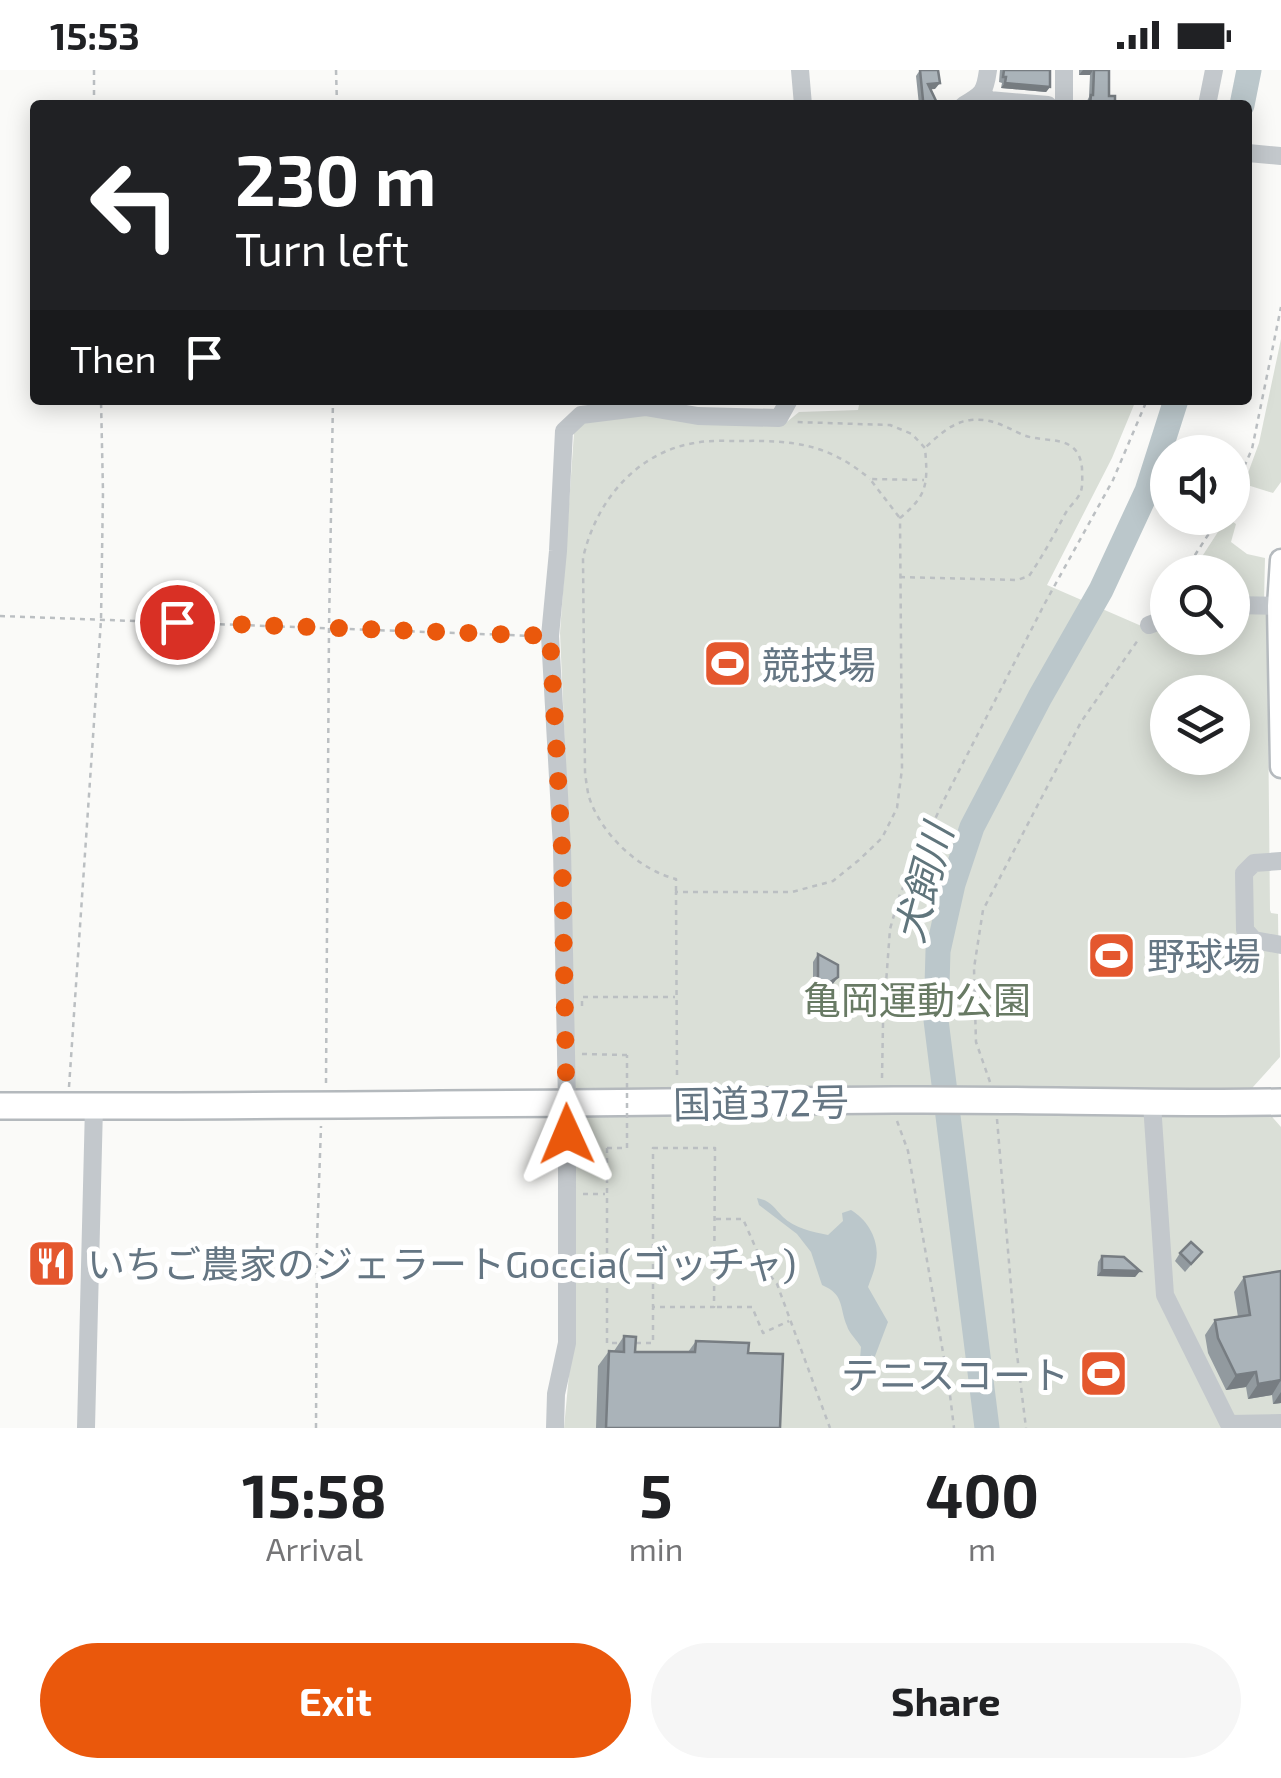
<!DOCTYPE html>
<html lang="en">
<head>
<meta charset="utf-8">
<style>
  :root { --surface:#fff; --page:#f6f6f6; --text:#202124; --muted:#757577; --accent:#ea580c }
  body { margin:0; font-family:"Exo 2","Noto Sans JP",sans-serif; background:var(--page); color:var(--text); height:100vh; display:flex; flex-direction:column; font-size:38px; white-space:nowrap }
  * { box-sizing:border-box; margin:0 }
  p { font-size:32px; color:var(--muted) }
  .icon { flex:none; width:55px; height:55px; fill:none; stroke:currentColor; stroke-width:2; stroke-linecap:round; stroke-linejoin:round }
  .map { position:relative; height:1358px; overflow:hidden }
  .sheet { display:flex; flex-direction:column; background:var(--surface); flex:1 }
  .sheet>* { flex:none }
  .banner { position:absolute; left:30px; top:30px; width:1222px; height:305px; border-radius:10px; box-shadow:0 5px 25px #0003; background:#202124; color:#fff; overflow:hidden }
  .fabs { position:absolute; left:1150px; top:365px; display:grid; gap:20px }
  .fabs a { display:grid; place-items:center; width:100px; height:100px; border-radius:50%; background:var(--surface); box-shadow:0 5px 25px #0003; font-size:50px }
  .pin { position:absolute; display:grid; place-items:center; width:85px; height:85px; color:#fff; margin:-42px; border:5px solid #fff; border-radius:50%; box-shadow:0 2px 10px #0007 }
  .me { position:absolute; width:110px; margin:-55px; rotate:359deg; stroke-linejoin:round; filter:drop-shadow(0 0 8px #0008) }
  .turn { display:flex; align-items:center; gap:35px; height:210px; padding:0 40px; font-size:45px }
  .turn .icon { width:130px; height:130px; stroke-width:2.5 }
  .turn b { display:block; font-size:70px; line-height:85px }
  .then { display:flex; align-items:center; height:95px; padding:0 40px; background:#0003; gap:20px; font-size:38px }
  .eta { display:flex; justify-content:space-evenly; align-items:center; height:170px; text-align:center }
  .eta b { font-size:60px; font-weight:700; line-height:70px }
  .cta { display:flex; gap:20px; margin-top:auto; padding:20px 40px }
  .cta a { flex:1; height:115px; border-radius:60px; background:var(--accent); color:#fff; font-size:40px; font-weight:700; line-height:115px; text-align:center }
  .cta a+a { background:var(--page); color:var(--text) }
  .status { display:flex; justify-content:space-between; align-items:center; height:70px; padding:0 50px; background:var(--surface); direction:ltr }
  .status svg { height:28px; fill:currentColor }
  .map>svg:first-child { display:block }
</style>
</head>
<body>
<div class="status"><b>15:53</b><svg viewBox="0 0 49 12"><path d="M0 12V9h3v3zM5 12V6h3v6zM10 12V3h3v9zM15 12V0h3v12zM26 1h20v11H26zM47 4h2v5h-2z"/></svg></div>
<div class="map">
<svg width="1281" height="1358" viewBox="0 0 1281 1358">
  <rect width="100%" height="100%" fill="#fafaf8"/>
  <!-- green -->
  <g fill="#dadfd7" fill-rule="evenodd">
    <polygon points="1281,269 1281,412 1273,423 1244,414 1259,373"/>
    <path d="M 860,330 L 1136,330 L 1112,388 L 1047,515 L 1153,561 L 1167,555 L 1168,568 L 1232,568 L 1233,541 L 1267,543 L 1270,840 L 1271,843 L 1278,844 L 1280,987 L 1253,1017 L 1253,1040 L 1267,1041 L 1281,1057 L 1281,1358 L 564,1358 L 571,1283 L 577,1021 L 570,1015 L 572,841 L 560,563 L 574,363 L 584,353 L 641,345 L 783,355 L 799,342 L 858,340 ZM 1168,622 L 1232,622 L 1232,688 L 1168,688 Z"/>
    <polygon points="1227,448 1236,454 1231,472 1247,484 1265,488 1264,531 1233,531 1232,502 1192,502"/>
  </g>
  <!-- water -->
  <path fill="#bbc7cb" d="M 757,1128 C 771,1131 773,1137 783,1147 C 794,1158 813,1162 828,1165 L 843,1151 L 842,1143 L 851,1140 C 868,1150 880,1171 876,1191 C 875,1200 871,1208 868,1217 L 888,1252 L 872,1294 L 870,1308 L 865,1307 L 860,1289 L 861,1277 C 857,1270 849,1263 847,1256 C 839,1237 845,1225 822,1215 L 811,1182 L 797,1164 L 759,1135 Z"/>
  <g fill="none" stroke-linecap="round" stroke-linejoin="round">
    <!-- river -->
    <g stroke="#bbc7cb" stroke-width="25">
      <polyline points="1242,35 1249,0"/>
      <polyline points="987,1358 936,950 938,881 953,814 972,757 1040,627 1101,520 1147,421 1176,330"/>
    </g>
    <defs>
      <polyline id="major" points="1281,490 1278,536 1281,697"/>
      <path id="highway" d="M 0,1036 C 298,1037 596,1032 894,1030 C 1023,1029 1152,1034 1281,1032"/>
    </defs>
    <!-- major casing -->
    <use href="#major" stroke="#b5babe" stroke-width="25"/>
    <!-- highway casing -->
    <use href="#highway" stroke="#b4b9bd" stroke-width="30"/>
    <!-- path -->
    <g stroke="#bbbfc2" stroke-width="2.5" stroke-dasharray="5 5" stroke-linecap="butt">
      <polyline points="94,0 94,35"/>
      <polyline points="336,0 337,35"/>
      <polyline points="1232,424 1252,379 1281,237"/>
      <polyline points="899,447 870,409 924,410"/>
      <polyline points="1184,502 1219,448"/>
      <path d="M 900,507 L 1017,510 L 1029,506 C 1042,487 1053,467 1064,446 C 1068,437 1078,430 1081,421 C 1083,415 1082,404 1082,398 C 1078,361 1044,375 1021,364 C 1004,356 991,348 971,350 C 952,352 939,365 926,377"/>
      <polyline points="0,546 534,566"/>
      <path d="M 676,821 L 676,809 C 639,800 601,764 589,727 C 587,719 586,710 585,702 L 583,488 C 596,431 636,383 694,373 C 709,370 726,371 741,371 C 793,370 829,374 870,409"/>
      <polyline points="582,936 582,927 675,927"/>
      <polyline points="582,984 627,985"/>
      <path d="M 677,1005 L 676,822 L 792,822 L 833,811 L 859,790 L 882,768 L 897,738 L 902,699 L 900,448 C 928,425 928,413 925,378 L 912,364 L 890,355 L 795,352"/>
      <polyline points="882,1008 883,954 890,859 900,824 944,730 1045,533 1113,410 1147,330"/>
      <polyline points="990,1012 976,972 975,938 974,898 983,840 1081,652 1138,570"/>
      <polyline points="326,1013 329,557 333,330"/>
      <polyline points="69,1017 101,550 103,422 101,330"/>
      <polyline points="997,1049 1016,1276 1026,1358"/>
      <polyline points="897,1051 908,1081 949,1317 954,1358"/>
      <polyline points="607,1078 607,1273 623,1273"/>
      <polygon points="653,1078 715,1078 714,1237 653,1237"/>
      <polyline points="583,1124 605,1124"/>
      <polyline points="716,1149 743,1149 765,1199 777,1214 830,1358"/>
      <polyline points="717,1237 752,1237 763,1263 789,1251"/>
      <polyline points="636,1273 653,1273 653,1238"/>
      <polyline points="316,1358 317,1171 321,1056"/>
    </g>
    <!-- minor -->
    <g stroke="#c3c8cc" stroke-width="18">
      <polyline points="800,0 803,35"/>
      <polyline points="982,23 989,30 1048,35"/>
      <path d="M 964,35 C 983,24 985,22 988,0"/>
      <polyline points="1064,35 1064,0"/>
      <polyline points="1207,35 1214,0"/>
      <polyline points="1248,83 1281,86"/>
      <polyline points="1232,535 1278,536"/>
      <polyline points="1149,555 1168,548"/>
      <polyline points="1281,791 1254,793 1244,803 1245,860 1254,870 1281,875"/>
      <polyline points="1152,1034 1165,1225 1229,1354 1281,1353"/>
      <polyline points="86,1358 94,1036"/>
      <polyline points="555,1358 556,1324 567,1273 567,1034 562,778 550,566 558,481 564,361 581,345 645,337 698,346 779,348 789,330"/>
    </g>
    <!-- major -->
    <use href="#major" stroke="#fff" stroke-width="20"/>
    <!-- highway -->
    <use href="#highway" stroke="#fff" stroke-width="25"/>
    <!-- path-bridge -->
    <polyline stroke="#bbbfc2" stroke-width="2.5" stroke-dasharray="5 5" stroke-linecap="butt" points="607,1078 627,1078 627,985"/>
  </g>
  <!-- wall -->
  <g fill="#929a9f">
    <polygon points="920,0 935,19 931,19 938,35 919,35 916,6"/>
    <polygon points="1000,0 1050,0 1050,17 1046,22 1001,18 1002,13 999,12"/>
    <polygon points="1079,0 1109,0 1109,26 1115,35 1087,35 1087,31 1089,27 1090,5 1079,5"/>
    <polygon points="818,884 838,907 832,915 813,927 813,892"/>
    <polygon points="1202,1182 1185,1202 1175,1191 1180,1183"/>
    <polygon points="1102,1186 1140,1201 1135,1207 1097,1206 1098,1192"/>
    <polygon points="1281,1201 1281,1333 1273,1334 1272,1325 1248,1329 1246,1317 1226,1320 1208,1283 1205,1265 1215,1250 1238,1247 1234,1222 1244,1207"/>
    <polygon points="624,1266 635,1282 688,1282 696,1271 748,1283 780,1358 596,1358 598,1296 609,1281 614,1281"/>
  </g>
  <!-- shaded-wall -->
  <g fill="#777d82">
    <polygon points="1083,0 1093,0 1090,5 1079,5"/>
    <polygon points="940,13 935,19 924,20 928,14"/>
    <polygon points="1005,13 1050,17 1046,22 1001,18"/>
    <polygon points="838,907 832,915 813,927 818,920"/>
    <polygon points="1102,1200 1140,1201 1135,1207 1097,1206"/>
    <polygon points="1256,1302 1246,1317 1226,1320 1236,1305"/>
    <polygon points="1281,1310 1272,1325 1248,1329 1258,1314"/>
    <polygon points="1281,1322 1281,1333 1273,1334"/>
  </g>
  <!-- building -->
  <g fill="#aab3b9" stroke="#777d82" stroke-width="2.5">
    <polygon points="920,0 938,0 940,13 928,14 938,35 925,35 923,30"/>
    <polygon points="1004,0 1050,0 1050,17 1005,13 1006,7 1003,7"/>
    <polygon points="1094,0 1109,0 1109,26 1115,26 1115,35 1090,35 1091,25 1093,25"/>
    <polygon points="818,884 838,895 838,907 818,920"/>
    <polygon points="1191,1172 1202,1182 1191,1194 1180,1183"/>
    <polygon points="1102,1186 1124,1187 1140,1201 1102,1200"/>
    <polygon points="1281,1201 1281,1310 1258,1314 1256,1302 1236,1305 1218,1268 1215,1250 1250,1245 1244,1207"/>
    <polygon points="624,1266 636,1267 635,1282 695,1282 696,1271 749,1273 748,1283 783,1284 780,1358 606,1358 609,1281 624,1282"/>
  </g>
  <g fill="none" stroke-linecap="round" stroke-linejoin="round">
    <!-- route -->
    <polyline stroke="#ea580c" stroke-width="18" stroke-dasharray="0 32.4" points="177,552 550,566 562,778 567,1064"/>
  </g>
  <!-- icons -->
  <defs>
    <symbol id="stadium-square" viewBox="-11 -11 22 22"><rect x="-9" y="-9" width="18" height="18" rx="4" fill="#e4572e" stroke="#fff"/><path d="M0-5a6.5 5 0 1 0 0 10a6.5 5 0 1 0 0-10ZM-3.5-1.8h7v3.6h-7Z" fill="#fff"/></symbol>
    <symbol id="restaurant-square" viewBox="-11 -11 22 22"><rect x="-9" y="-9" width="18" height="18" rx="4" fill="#e4572e" stroke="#fff"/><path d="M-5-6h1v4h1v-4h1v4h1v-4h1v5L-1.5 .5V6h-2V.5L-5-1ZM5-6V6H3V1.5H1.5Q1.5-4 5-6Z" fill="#fff"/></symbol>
  </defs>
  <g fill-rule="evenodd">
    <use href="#stadium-square" x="700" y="566" width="55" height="55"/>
    <use href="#stadium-square" x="1084" y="858" width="55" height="55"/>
    <use href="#restaurant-square" x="24" y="1166" width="55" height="55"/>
    <use href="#stadium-square" x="1076" y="1276" width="55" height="55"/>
  </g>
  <g text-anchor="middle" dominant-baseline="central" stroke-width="10" stroke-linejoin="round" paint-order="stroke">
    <!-- poi labels -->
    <g font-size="38" fill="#657683" stroke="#fff" text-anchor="start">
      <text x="762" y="594">競技場</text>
      <text x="1147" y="885">野球場</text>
      <text x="87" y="1193">いちご農家のジェラートGoccia(ゴッチャ)</text>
      <text x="1069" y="1304" text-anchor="end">テニスコート</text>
    </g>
    <!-- park labels -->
    <g font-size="38" fill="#687a64" stroke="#fff">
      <text x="917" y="929">亀岡運動公園</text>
    </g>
    <!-- street labels -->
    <g font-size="38" fill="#657683" stroke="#fff">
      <text transform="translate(761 1032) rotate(-1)">国道372号</text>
    </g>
    <!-- water labels -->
    <g font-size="40" font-style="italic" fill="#60757c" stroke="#fff">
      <text transform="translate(922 813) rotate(-75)">犬飼川</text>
    </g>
  </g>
</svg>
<div class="fabs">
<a><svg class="icon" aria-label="sound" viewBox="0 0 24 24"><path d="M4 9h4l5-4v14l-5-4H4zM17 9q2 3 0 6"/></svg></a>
<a><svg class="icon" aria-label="search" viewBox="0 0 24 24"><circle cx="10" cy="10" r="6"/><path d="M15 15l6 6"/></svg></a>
<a><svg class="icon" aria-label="layers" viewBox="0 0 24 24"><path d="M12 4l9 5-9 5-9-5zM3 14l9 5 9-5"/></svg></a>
</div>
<div class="pin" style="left:177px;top:552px;background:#d93025"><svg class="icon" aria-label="arrive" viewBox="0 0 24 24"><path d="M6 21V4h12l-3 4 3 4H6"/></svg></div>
<svg class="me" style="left:567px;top:1064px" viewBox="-20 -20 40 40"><path d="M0-17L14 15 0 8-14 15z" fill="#ea580c" stroke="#fff" stroke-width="4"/></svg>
<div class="banner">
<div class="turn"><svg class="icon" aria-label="left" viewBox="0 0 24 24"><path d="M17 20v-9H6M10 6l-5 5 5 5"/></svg><div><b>230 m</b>Turn left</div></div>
<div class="then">Then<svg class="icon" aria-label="arrive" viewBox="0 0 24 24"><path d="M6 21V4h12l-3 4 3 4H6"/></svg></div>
</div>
</div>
<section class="sheet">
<div class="eta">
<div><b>15:58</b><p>Arrival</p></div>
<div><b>5</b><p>min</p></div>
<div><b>400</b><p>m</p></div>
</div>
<div class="cta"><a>Exit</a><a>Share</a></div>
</section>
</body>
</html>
